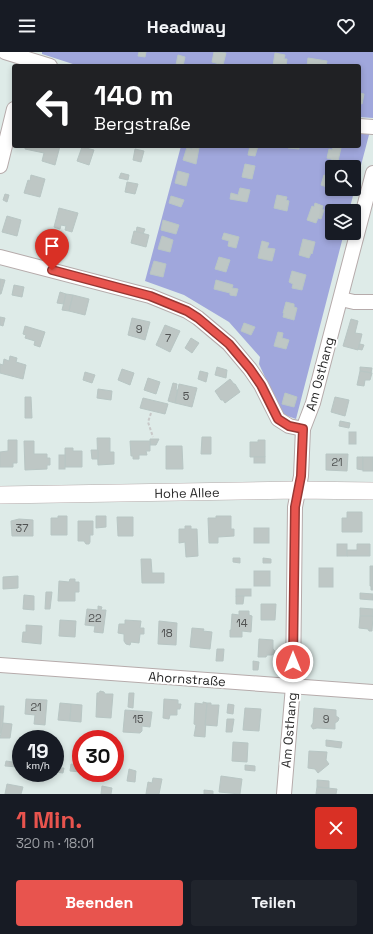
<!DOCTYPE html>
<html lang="de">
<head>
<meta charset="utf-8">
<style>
  :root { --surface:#171b24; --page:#20242c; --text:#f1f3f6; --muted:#9ea1a6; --accent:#e8544e }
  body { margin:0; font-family:"Space Grotesk",sans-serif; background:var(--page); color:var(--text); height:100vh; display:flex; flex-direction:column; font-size:15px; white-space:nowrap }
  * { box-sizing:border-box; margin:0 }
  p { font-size:13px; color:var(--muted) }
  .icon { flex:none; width:22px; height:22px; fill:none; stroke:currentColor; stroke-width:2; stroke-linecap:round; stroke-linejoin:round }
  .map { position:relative; height:742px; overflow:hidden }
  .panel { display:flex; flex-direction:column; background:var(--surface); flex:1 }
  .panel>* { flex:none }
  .banner { position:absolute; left:12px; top:12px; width:349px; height:84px; border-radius:4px; box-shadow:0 2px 6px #0003; background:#202124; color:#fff; overflow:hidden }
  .buttons { position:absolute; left:325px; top:108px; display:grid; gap:8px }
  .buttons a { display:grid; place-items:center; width:36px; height:36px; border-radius:4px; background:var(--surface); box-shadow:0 2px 6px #0003; font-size:20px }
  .speed { position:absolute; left:12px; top:678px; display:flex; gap:8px; font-size:20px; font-weight:700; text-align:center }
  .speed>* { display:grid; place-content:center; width:52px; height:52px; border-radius:50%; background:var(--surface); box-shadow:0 2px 6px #0003; line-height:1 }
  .speed small { font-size:10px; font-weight:400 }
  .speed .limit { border:6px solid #d22; background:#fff; color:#111 }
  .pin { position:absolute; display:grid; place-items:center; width:34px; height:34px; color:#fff; margin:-41px -17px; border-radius:50% 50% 50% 0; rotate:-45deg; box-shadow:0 0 4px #0007 }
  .pin .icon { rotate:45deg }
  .me { position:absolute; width:44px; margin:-22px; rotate:0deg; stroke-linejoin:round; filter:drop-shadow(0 0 3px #0008) }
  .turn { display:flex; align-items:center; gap:14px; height:84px; padding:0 16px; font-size:18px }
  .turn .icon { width:52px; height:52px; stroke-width:2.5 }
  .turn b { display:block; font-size:28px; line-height:34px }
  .round { display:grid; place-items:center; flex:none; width:42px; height:42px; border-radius:4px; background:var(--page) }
  .head { display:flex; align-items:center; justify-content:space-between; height:68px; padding:0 16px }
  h1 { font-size:24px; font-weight:800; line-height:30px; color:var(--accent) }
  .cta { display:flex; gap:8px; margin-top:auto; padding:8px 16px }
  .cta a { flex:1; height:46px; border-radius:4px; background:var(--accent); color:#fff; font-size:16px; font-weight:800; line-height:46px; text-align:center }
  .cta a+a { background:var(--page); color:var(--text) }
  header { display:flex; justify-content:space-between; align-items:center; height:52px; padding:0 16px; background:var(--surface); font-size:18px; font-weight:800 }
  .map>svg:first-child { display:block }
</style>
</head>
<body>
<header><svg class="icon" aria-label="menu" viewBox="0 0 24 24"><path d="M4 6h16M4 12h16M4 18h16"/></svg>Headway<svg class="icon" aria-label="heart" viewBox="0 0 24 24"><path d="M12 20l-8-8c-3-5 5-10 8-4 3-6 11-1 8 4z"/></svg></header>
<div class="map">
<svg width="373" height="742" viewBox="0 0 373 742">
  <rect width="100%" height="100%" fill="#deebe8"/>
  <!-- green -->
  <g fill="#a0a7dc" fill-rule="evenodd">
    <polygon points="42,0 373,0 373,66 359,65 359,14 79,14 42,2"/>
    <path d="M 359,78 L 370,79 L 349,159 L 332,159 L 332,181 L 344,181 L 296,367 L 282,362 L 259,312 L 260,305 L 229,270 L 184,243 L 145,229 L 181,94 L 359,94 ZM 332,115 L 354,115 L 354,137 L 332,137 Z"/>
  </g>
  <!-- building -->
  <g fill="#bec7c5" stroke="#b8c6c4">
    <polygon points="139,0 146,0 145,5 138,4"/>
    <polygon points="214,0 226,1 223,13 212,10"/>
    <polygon points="275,1 285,3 284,7 287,7 286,14 273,14"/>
    <polygon points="178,3 185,5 183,14 176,13"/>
    <polygon points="308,6 327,9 326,14 307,14"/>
    <polygon points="359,41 364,42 362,52 359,51"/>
    <polygon points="25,94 60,94 55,113 42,109 44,101 25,97"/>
    <polygon points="192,94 197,94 196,96 199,96 196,112 183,108 187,95 192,97"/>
    <polygon points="250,94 258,94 255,104 248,103"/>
    <polygon points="288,94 299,94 299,97 288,96"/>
    <polygon points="333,94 341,96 338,109 327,106 329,97 332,98"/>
    <polygon points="82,95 94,98 89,113 77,109"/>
    <polygon points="135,97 144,99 141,110 133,108"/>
    <polygon points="245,112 255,114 252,127 242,125"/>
    <polygon points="178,119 189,122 186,134 175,131"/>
    <polygon points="121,121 129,123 128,128 119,126"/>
    <polygon points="31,123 45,127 40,145 24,141 28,128 30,129"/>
    <polygon points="324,123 332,126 332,137 321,133"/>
    <polygon points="127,130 138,132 135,142 125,140"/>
    <polygon points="240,136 250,138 247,150 230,147 231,141 238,143"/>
    <polygon points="5,142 9,143 7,150 3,148"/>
    <polygon points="277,143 287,145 286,148 289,149 287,159 274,156"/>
    <polygon points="171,144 184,148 181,155 169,151"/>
    <polygon points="315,151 323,154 322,157 324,158 321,167 318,166 316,171 307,168 312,154 314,155"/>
    <polygon points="59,156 78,161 72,180 65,178 66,174 61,173 60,177 54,175"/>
    <polygon points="7,164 21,168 17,184 2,180"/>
    <polygon points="163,168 179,173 176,182 161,178"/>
    <polygon points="137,175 145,177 143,182 136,180"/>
    <polygon points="134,179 149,183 146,195 131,191"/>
    <polygon points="224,181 239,185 236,196 228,194 229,189 222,187"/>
    <polygon points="162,184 173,188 170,200 158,197"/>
    <polygon points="303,187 315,190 312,202 311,201 309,206 299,203"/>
    <polygon points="262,189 269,191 267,196 275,197 272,209 258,206"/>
    <polygon points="219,205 230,208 226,220 215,217"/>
    <polygon points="154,209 166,212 163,225 150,222"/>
    <polygon points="292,219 306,223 302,238 292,236 293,232 289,230"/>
    <polygon points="0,227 5,228 1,242 0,242"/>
    <polygon points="216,228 233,233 232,236 238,237 236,244 230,243 230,241 214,237"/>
    <polygon points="14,233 24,235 22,245 12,243"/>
    <polygon points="60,240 66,242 64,252 57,251"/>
    <polygon points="66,242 73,243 69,259 62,258"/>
    <polygon points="73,243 89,247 85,263 69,259"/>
    <polygon points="286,250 294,252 294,255 297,256 294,268 283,265 284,261 283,261"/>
    <polygon points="0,265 5,266 3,274 0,273"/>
    <polygon points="132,266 150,270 145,288 128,283"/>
    <polygon points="351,267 358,269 355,281 362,282 358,298 343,294"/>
    <polygon points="244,271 255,275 251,283 241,279"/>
    <polygon points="165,273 180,279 170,300 156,293"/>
    <polygon points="25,274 45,280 40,295 34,293 35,289 25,286 26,283 23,282"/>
    <polygon points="278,280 283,281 282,286 289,288 286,297 274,294"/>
    <polygon points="191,286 199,291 192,301 185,296"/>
    <polygon points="360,292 364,293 362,298 358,297"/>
    <polygon points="10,304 17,306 16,310 26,313 23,327 0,321 0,312 3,313 4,307 9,309"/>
    <polygon points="217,315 227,318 226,326 215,323"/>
    <polygon points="360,315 372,316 371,321 360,319"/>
    <polygon points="122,317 134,321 130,333 118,328"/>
    <polygon points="200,319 208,321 206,330 198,327"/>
    <polygon points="360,319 372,321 370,328 365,328 364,334 357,333"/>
    <polygon points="85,320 95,323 92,331 83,328"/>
    <polygon points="148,326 160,330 156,342 144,338"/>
    <polygon points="230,327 234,332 235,332 240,340 225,351 223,348 221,348 215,339"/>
    <polygon points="173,331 177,332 176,338 178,338 175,351 168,349"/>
    <polygon points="179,332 197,336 192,355 175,351"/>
    <polygon points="98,337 112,339 111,348 97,346"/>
    <polygon points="285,341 297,345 294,355 282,352"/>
    <polygon points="25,345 31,345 32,366 25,366"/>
    <polygon points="335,345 349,348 345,364 331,360"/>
    <polygon points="143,346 168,352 165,362 140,356"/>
    <polygon points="340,369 350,371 349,376 339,374"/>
    <rect x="349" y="380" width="7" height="12"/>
    <polygon points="202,385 211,385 211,402 201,402"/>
    <polygon points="97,386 110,386 110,400 114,400 114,412 98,413"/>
    <polygon points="150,387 159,387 156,393 150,393"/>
    <polygon points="8,388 17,388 17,411 13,411 13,415 0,415 0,400 8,399"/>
    <polygon points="258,388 265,388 265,405 250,405 250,390 258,390"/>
    <polygon points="24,389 34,389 34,402 47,402 47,406 50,406 50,413 47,413 47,417 25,418"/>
    <polygon points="130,389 150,389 150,399 146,399 147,403 139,403 139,407 133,407 133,404 131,404"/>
    <polygon points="166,394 182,394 183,417 166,417"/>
    <polygon points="65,396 73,396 73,399 82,399 82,415 65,415"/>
    <polygon points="91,398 98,398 98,407 92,407"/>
    <polygon points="326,402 348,402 347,419 326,418"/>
    <rect x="59" y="403" width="6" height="14"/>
    <rect x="254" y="405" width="11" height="6"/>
    <polygon points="357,405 363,405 363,418 357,417"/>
    <rect x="363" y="405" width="10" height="14"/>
    <polygon points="347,460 362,460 362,480 342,480 342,466 347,466"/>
    <polygon points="58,464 67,464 67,483 51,483 51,466 58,466"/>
    <polygon points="96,464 106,464 106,475 96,476"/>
    <polygon points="216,464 231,464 231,477 234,477 234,484 218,485 218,491 209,491 208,466 216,466"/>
    <polygon points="117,465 133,465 133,484 118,484"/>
    <polygon points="19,467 33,468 33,484 12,484 11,469"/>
    <polygon points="78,469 93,469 93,483 90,483 90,490 89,492 86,492 84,489 78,489"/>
    <polygon points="185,474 191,474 191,477 197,477 198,504 186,505 185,490 179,491 179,477 185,477"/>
    <rect x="254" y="476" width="15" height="15"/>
    <rect x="337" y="492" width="10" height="12"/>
    <polygon points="357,492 370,492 370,504 347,504 347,498 357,498"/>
    <polygon points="233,506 240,506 240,511 233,510"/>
    <polygon points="263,506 271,507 271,511 263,511"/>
    <polygon points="141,507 151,507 152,521 164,521 164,531 142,531"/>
    <polygon points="370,514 373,514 373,538 371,538 371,534 370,534"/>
    <rect x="319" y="516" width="14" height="19"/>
    <rect x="254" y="519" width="16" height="15"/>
    <polygon points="18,524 18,536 3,537 3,525"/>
    <polygon points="70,527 75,527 75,530 79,530 79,540 75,540 75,549 58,549 59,529 69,530"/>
    <rect x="236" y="537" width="15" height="7"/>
    <polygon points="46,540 52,540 50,557 45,557"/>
    <polygon points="360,541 373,542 373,548 360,547"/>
    <polygon points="24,543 34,544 34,558 23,557"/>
    <polygon points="236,544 244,544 243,552 236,552"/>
    <polygon points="261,552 276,552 275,568 261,568"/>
    <polygon points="98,554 102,555 101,558 106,558 103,581 94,580 95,574 85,573 87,557 98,558"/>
    <polygon points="360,556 373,557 373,564 360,564"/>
    <polygon points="239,559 249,559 249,563 252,564 251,580 242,579 242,585 230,585 230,578 231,578 232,562 239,563"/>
    <polygon points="360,564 373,564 372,579 369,579 368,577 359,576"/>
    <polygon points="60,568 76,569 75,585 59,584"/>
    <polygon points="125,568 141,569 140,576 144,576 144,582 140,582 139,591 131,590 130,593 126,592 124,589 124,582 118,581 119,572 125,572"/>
    <polygon points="159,569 177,571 176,593 158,592"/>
    <polygon points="26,573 42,574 41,592 22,590 23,580 26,580"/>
    <polygon points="192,576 204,577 203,579 212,580 210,597 190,595"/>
    <polygon points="259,587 273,588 273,597 275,599 275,601 272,603 267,603 266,605 258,605"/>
    <polygon points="217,597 224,597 223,609 216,609"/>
    <polygon points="253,609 259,610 258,618 253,618"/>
    <polygon points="100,639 104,640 105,642 113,642 111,666 96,665 97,641 99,641"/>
    <polygon points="129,641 134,641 133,656 128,655"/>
    <polygon points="26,647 47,648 45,673 34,672 35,663 25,662"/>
    <polygon points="164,647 178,648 178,652 181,652 180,657 177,657 177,663 170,663 169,667 163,666"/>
    <polygon points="203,650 207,651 205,685 194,684 196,673 194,672 195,651 203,652"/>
    <polygon points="60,651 71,652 70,669 58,668"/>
    <polygon points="207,651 211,651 211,653 219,653 217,674 205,673"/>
    <polygon points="71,652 82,653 81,670 70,669"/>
    <polygon points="228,652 234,653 233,662 227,661"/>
    <polygon points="0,654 4,654 2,682 0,681"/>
    <polygon points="245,656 261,657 259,679 243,678"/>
    <polygon points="314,656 336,658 336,664 339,666 338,669 335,671 335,677 317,676 313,677 311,674 313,671"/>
    <polygon points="125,658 152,660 150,675 142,674 142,679 140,681 123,680"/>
    <polygon points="227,667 234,667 232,680 226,680"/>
    <polygon points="3,671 12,672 10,686 0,686"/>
    <polygon points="326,688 342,690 341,696 326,694"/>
    <polygon points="233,690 248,691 247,710 232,709"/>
    <polygon points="309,699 327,700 326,708 329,712 318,721 315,717 308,716"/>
    <polygon points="6,709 19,711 18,715 5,714"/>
    <polygon points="71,712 81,713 81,720 70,719"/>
    <polygon points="245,713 255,714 255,719 245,718"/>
    <polygon points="55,716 64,716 63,721 55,720"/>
    <polygon points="129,717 136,719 135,730 127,729"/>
    <polygon points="221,724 242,727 240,742 219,740"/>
    <polygon points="153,726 162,727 159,742 146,742 148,730 152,731"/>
    <polygon points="317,728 329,729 329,736 317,735"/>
    <polygon points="7,732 23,735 21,742 5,742"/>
    <polygon points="102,734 112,736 111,742 101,742"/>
    <polygon points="317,735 337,737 336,742 316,742"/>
    <polygon points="204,738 213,739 213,742 204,742"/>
  </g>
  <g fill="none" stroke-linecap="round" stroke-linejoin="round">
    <defs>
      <g id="minor">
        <polyline points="5,0 50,14"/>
        <polyline points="359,74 373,75"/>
        <polyline points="0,114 14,57"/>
        <polyline points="0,205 150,244 187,259 198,266 229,292 250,317 261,333 278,367 289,374 303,377"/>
        <polyline points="341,247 354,250 373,250"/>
        <polyline points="0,613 373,640"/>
        <polyline points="284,742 293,634 295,455 301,424 303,377 313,351 373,121"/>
      </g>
      <polyline id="tertiary" points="0,443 298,438 373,439"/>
    </defs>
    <!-- minor casing -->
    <use href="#minor" stroke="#b6abab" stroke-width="16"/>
    <!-- tertiary casing -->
    <use href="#tertiary" stroke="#b6abab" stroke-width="18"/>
    <!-- path -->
    <polyline stroke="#c8c8c8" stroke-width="2" stroke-dasharray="3 2" stroke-linecap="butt" points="151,361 148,370 153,385"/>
    <!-- minor -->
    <use href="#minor" stroke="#fff" stroke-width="14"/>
    <!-- tertiary -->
    <use href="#tertiary" stroke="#fff" stroke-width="17"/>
  </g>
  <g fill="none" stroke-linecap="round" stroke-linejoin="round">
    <defs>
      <polyline id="route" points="52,218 150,244 187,259 198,266 229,292 250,317 261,333 278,367 289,374 303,377 301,424 295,455 293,610"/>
    </defs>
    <!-- route casing -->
    <use href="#route" stroke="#973733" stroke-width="10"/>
    <!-- route -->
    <use href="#route" stroke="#e8544e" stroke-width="7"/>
  </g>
  <g text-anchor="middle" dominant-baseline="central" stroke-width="4" stroke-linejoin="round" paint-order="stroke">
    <!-- number labels -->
    <g font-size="11" fill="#505252">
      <text x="139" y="277">9</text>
      <text x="168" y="286">7</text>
      <text x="186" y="344">5</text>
      <text x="337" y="410">21</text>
      <text x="22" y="476">37</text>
      <text x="95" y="566">22</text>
      <text x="242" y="571">14</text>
      <text x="167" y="581">18</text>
      <text x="36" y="655">21</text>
      <text x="138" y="667">15</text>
      <text x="326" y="667">9</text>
    </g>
    <!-- street labels -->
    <g font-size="13" fill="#2b2b2b" stroke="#fff">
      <text transform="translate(320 322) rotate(-75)">Am Osthang</text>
      <text transform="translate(187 441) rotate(-1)">Hohe Allee</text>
      <text transform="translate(187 627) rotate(4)">Ahornstraße</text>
      <text transform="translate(289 678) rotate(-85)">Am Osthang</text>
    </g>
  </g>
</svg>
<div class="buttons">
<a><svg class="icon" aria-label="search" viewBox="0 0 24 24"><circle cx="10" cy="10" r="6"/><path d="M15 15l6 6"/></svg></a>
<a><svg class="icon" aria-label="layers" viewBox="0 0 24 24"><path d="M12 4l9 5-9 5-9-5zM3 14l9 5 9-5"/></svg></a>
</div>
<div class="speed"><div>19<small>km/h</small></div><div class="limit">30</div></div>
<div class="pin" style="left:52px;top:218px;background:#d93025"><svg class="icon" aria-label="arrive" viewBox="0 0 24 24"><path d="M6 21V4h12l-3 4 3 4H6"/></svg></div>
<svg class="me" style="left:293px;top:610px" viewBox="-20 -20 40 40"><circle r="17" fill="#e8544e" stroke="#fff" stroke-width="3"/><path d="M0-11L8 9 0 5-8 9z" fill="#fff"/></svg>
<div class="banner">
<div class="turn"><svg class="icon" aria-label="left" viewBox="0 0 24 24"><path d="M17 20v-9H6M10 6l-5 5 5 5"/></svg><div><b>140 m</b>Bergstraße</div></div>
</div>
</div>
<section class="panel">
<div class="head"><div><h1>1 Min.</h1><p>320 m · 18:01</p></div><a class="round" style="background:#d93025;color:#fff"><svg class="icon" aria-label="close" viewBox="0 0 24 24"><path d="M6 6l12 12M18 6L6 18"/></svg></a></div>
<div class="cta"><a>Beenden</a><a>Teilen</a></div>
</section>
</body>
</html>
